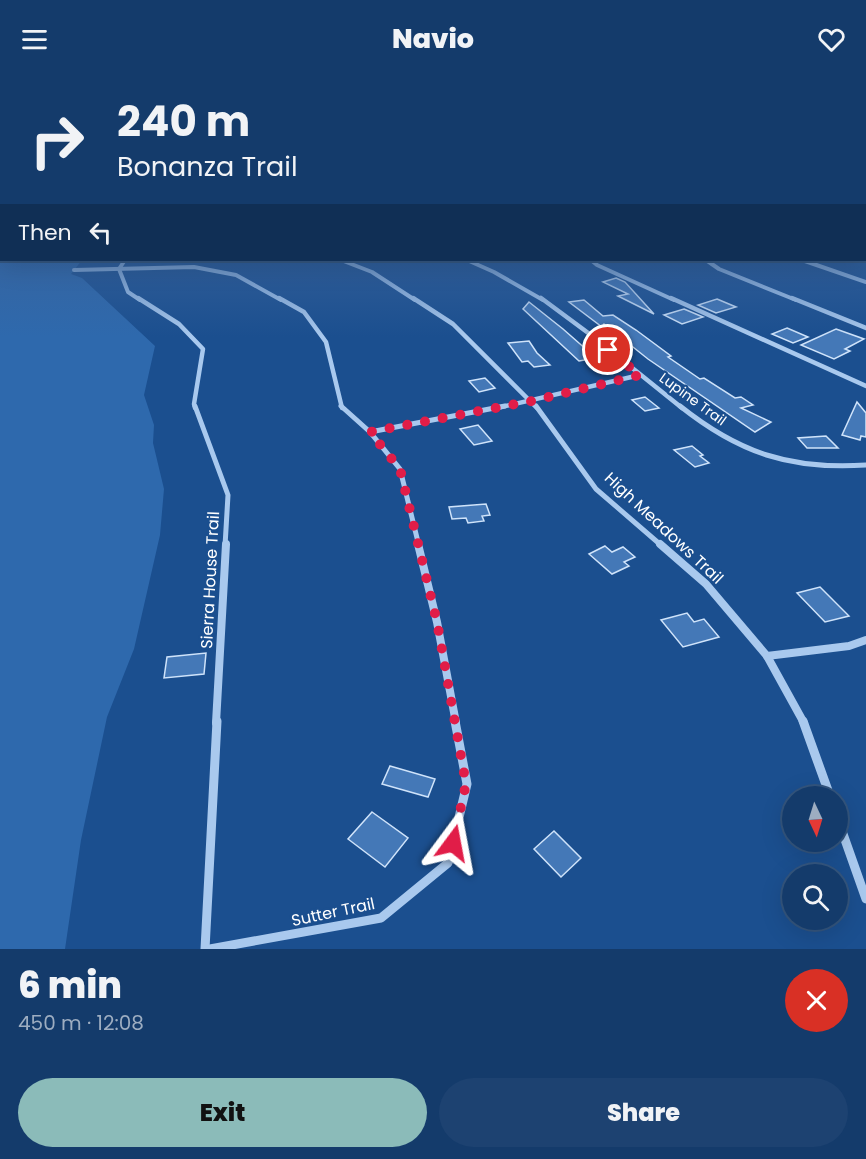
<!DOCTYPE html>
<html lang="en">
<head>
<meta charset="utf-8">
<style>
  :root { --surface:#143b6b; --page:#1d4271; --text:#f1f3f6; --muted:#9dadc1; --line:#33557e; --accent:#8bbbb9 }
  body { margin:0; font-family:Poppins,sans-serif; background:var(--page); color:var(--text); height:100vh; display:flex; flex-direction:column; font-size:22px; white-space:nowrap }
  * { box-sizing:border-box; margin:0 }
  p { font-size:20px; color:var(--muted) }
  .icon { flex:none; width:33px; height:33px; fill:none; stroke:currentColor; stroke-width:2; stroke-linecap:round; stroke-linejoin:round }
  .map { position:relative; height:871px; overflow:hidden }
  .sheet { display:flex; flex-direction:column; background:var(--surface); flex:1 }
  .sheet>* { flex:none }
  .guide { position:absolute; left:0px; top:0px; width:867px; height:183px; box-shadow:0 6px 24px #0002,0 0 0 2px var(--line); background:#143b6b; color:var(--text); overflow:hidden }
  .needle { width:39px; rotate:176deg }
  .buttons { position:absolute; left:782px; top:708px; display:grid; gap:12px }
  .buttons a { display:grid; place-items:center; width:66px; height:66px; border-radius:50%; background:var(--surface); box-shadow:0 6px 24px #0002,0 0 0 2px var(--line); font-size:30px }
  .pin { position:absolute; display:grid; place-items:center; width:51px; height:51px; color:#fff; margin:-26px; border:3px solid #fff; border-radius:50%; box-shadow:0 2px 6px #0007 }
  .me { position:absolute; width:66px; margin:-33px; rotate:13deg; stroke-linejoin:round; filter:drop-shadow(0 0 4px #0008) }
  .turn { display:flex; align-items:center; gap:21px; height:126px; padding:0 18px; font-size:27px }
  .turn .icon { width:78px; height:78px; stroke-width:2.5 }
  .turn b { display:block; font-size:42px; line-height:51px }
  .then { display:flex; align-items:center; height:57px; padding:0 18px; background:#0003; gap:12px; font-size:22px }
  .round { display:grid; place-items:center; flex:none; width:63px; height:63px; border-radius:32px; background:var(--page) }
  .headline { display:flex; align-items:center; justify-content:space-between; height:102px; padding:0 18px }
  h1 { font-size:36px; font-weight:800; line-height:45px }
  .primary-button { display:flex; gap:12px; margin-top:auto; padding:12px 18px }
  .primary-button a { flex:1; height:69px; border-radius:36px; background:var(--accent); color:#111; font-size:24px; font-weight:800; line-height:69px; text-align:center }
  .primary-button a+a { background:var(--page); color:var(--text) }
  header { display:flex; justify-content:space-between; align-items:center; height:78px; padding:0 18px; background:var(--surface); font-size:27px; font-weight:800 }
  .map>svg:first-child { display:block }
</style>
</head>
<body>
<header><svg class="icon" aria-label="menu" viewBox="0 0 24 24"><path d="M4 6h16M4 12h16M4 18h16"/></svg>Navio<svg class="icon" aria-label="heart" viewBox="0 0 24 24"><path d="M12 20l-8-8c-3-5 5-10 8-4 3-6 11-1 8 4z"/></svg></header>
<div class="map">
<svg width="866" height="871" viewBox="0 0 866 871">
  <rect width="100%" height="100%" fill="#1b4f8f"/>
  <!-- green -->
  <polygon fill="#2e69ad" points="0,137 2,182 82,182 71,196 82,200 155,268 144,317 154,347 153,365 164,411 160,457 134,571 107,639 81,762 65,871 0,871"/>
  <!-- building -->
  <g fill="#4478b7" stroke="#cfe3fa" stroke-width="1.5">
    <polygon points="616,200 625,204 654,236 618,218 628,216 603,204"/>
    <polygon points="717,221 736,229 716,235 698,227"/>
    <polygon points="584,222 603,238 613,237 636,252 671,278 668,279 700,301 704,300 735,320 741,319 753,327 741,330 771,344 755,354 648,281 604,246 602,249 569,224"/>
    <polygon points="529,224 563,251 596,280 579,283 523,231"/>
    <polygon points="684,231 703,239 682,246 664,237"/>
    <polygon points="787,250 808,259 793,265 772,256"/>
    <polygon points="836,251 864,261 845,271 850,273 834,281 801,267"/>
    <polygon points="529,263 537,275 550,287 534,289 528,283 522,284 508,265"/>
    <polygon points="485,300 495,310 479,314 469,303"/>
    <polygon points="645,319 659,330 645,333 632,322"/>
    <polygon points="857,324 866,335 866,359 861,358 860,362 842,357"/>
    <polygon points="478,347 492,363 474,367 460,351"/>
    <polygon points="826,358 838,370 807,370 798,360"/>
    <polygon points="692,368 703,377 700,378 709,385 695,389 674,372"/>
    <polygon points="486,426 490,437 482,438 484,443 468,445 466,440 452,441 449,429"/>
    <polygon points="605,468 612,474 623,469 635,479 624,484 629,488 612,496 589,476"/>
    <polygon points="820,509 849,538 825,544 797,515"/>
    <polygon points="687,535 694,544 704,541 719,559 683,569 661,542"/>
    <polygon points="206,575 204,596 164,600 167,579"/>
    <polygon points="390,688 435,701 428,719 382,706"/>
    <polygon points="372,734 408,760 385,789 348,761"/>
    <polygon points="554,753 581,780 561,799 534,771"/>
  </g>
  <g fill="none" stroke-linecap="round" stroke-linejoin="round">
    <!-- street-far4 -->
    <g stroke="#a9c9ee" stroke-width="4">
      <polyline points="125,182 119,191 128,214 140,222"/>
      <polyline points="341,182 372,194 415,222"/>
      <polyline points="467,182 494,194 543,222"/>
      <polyline points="591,182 597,187 674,222"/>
      <polyline points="706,182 719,191 796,222"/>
      <polyline points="802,182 866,204"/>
      <polyline points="74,192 194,189 236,197 281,222"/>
    </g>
    <!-- street-far3 -->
    <g stroke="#a9c9ee" stroke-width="4.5">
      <polyline points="138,220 179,246 203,271 194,326 195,330"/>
      <polyline points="279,220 304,234 326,264 342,330"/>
      <polyline points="413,220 453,246 537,330"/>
      <polyline points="541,220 595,260 682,330"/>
      <polyline points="671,220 866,308"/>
      <polyline points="792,220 866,250"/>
      <polyline points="497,330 640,297"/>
    </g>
    <!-- street-far2 -->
    <g stroke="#a9c9ee" stroke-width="5">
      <polyline points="195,328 228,417 225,468"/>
      <polyline points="341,328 370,354 400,391 419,468"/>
      <polyline points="536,328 596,411 662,468"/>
      <path d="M 680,328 C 739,375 790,392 866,387"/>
      <polyline points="370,354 505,328"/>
    </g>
    <!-- street-far1 -->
    <g stroke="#a9c9ee" stroke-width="8">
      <polyline points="418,466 437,544 456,645"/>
      <polyline points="660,466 706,506 767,578 804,645"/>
      <polyline points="767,578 849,568 866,562"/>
      <polyline points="216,645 226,466"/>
    </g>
    <!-- street -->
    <g stroke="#a9c9ee" stroke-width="9">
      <polyline points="803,643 830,718"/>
      <polyline points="837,739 866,821"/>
      <polyline points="205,871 217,643"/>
      <polyline points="210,871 381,840 448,785 467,706 455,643"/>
    </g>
  </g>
  <!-- sky -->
  <linearGradient id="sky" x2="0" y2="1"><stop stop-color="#0f2b4f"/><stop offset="0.53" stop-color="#39639b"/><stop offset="1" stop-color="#39639b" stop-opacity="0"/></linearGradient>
  <rect width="866" height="259" fill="url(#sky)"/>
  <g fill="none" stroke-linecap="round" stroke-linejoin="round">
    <!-- route -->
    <polyline stroke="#e11d48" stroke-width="10" stroke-dasharray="0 18" points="453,765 466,706 437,544 400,391 370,354 532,323 640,297 608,272"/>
  </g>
  <g text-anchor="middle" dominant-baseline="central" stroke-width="4.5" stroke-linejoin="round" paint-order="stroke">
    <!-- far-street labels -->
    <g font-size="14" fill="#fff" stroke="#1b4f8f">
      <text transform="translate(693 321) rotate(36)">Lupine Trail</text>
    </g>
    <!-- street labels -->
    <g font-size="16" fill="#fff" stroke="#1b4f8f">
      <text transform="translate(664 450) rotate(43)">High Meadows Trail</text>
      <text transform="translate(210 502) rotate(-87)">Sierra House Trail</text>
      <text transform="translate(333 834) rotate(-12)">Sutter Trail</text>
    </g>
  </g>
</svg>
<div class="buttons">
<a><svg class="needle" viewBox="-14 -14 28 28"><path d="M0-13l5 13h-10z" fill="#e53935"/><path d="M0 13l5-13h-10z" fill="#9dadc1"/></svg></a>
<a><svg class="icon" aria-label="search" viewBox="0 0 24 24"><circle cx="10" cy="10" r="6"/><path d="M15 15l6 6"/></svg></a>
</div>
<div class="pin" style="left:608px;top:272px;background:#d93025"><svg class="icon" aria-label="arrive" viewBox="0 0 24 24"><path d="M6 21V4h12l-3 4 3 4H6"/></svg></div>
<svg class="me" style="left:453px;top:765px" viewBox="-20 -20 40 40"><path d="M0-17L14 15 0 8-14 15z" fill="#e11d48" stroke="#fff" stroke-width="4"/></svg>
<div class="guide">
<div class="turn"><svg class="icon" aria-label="right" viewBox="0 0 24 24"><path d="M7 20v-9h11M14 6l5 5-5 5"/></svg><div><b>240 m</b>Bonanza Trail</div></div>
<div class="then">Then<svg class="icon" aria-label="left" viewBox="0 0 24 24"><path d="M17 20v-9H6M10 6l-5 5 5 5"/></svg></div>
</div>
</div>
<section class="sheet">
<div class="headline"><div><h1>6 min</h1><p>450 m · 12:08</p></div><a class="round" style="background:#d93025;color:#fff"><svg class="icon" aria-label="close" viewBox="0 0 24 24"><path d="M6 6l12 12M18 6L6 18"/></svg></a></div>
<div class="primary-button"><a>Exit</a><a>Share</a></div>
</section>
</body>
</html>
